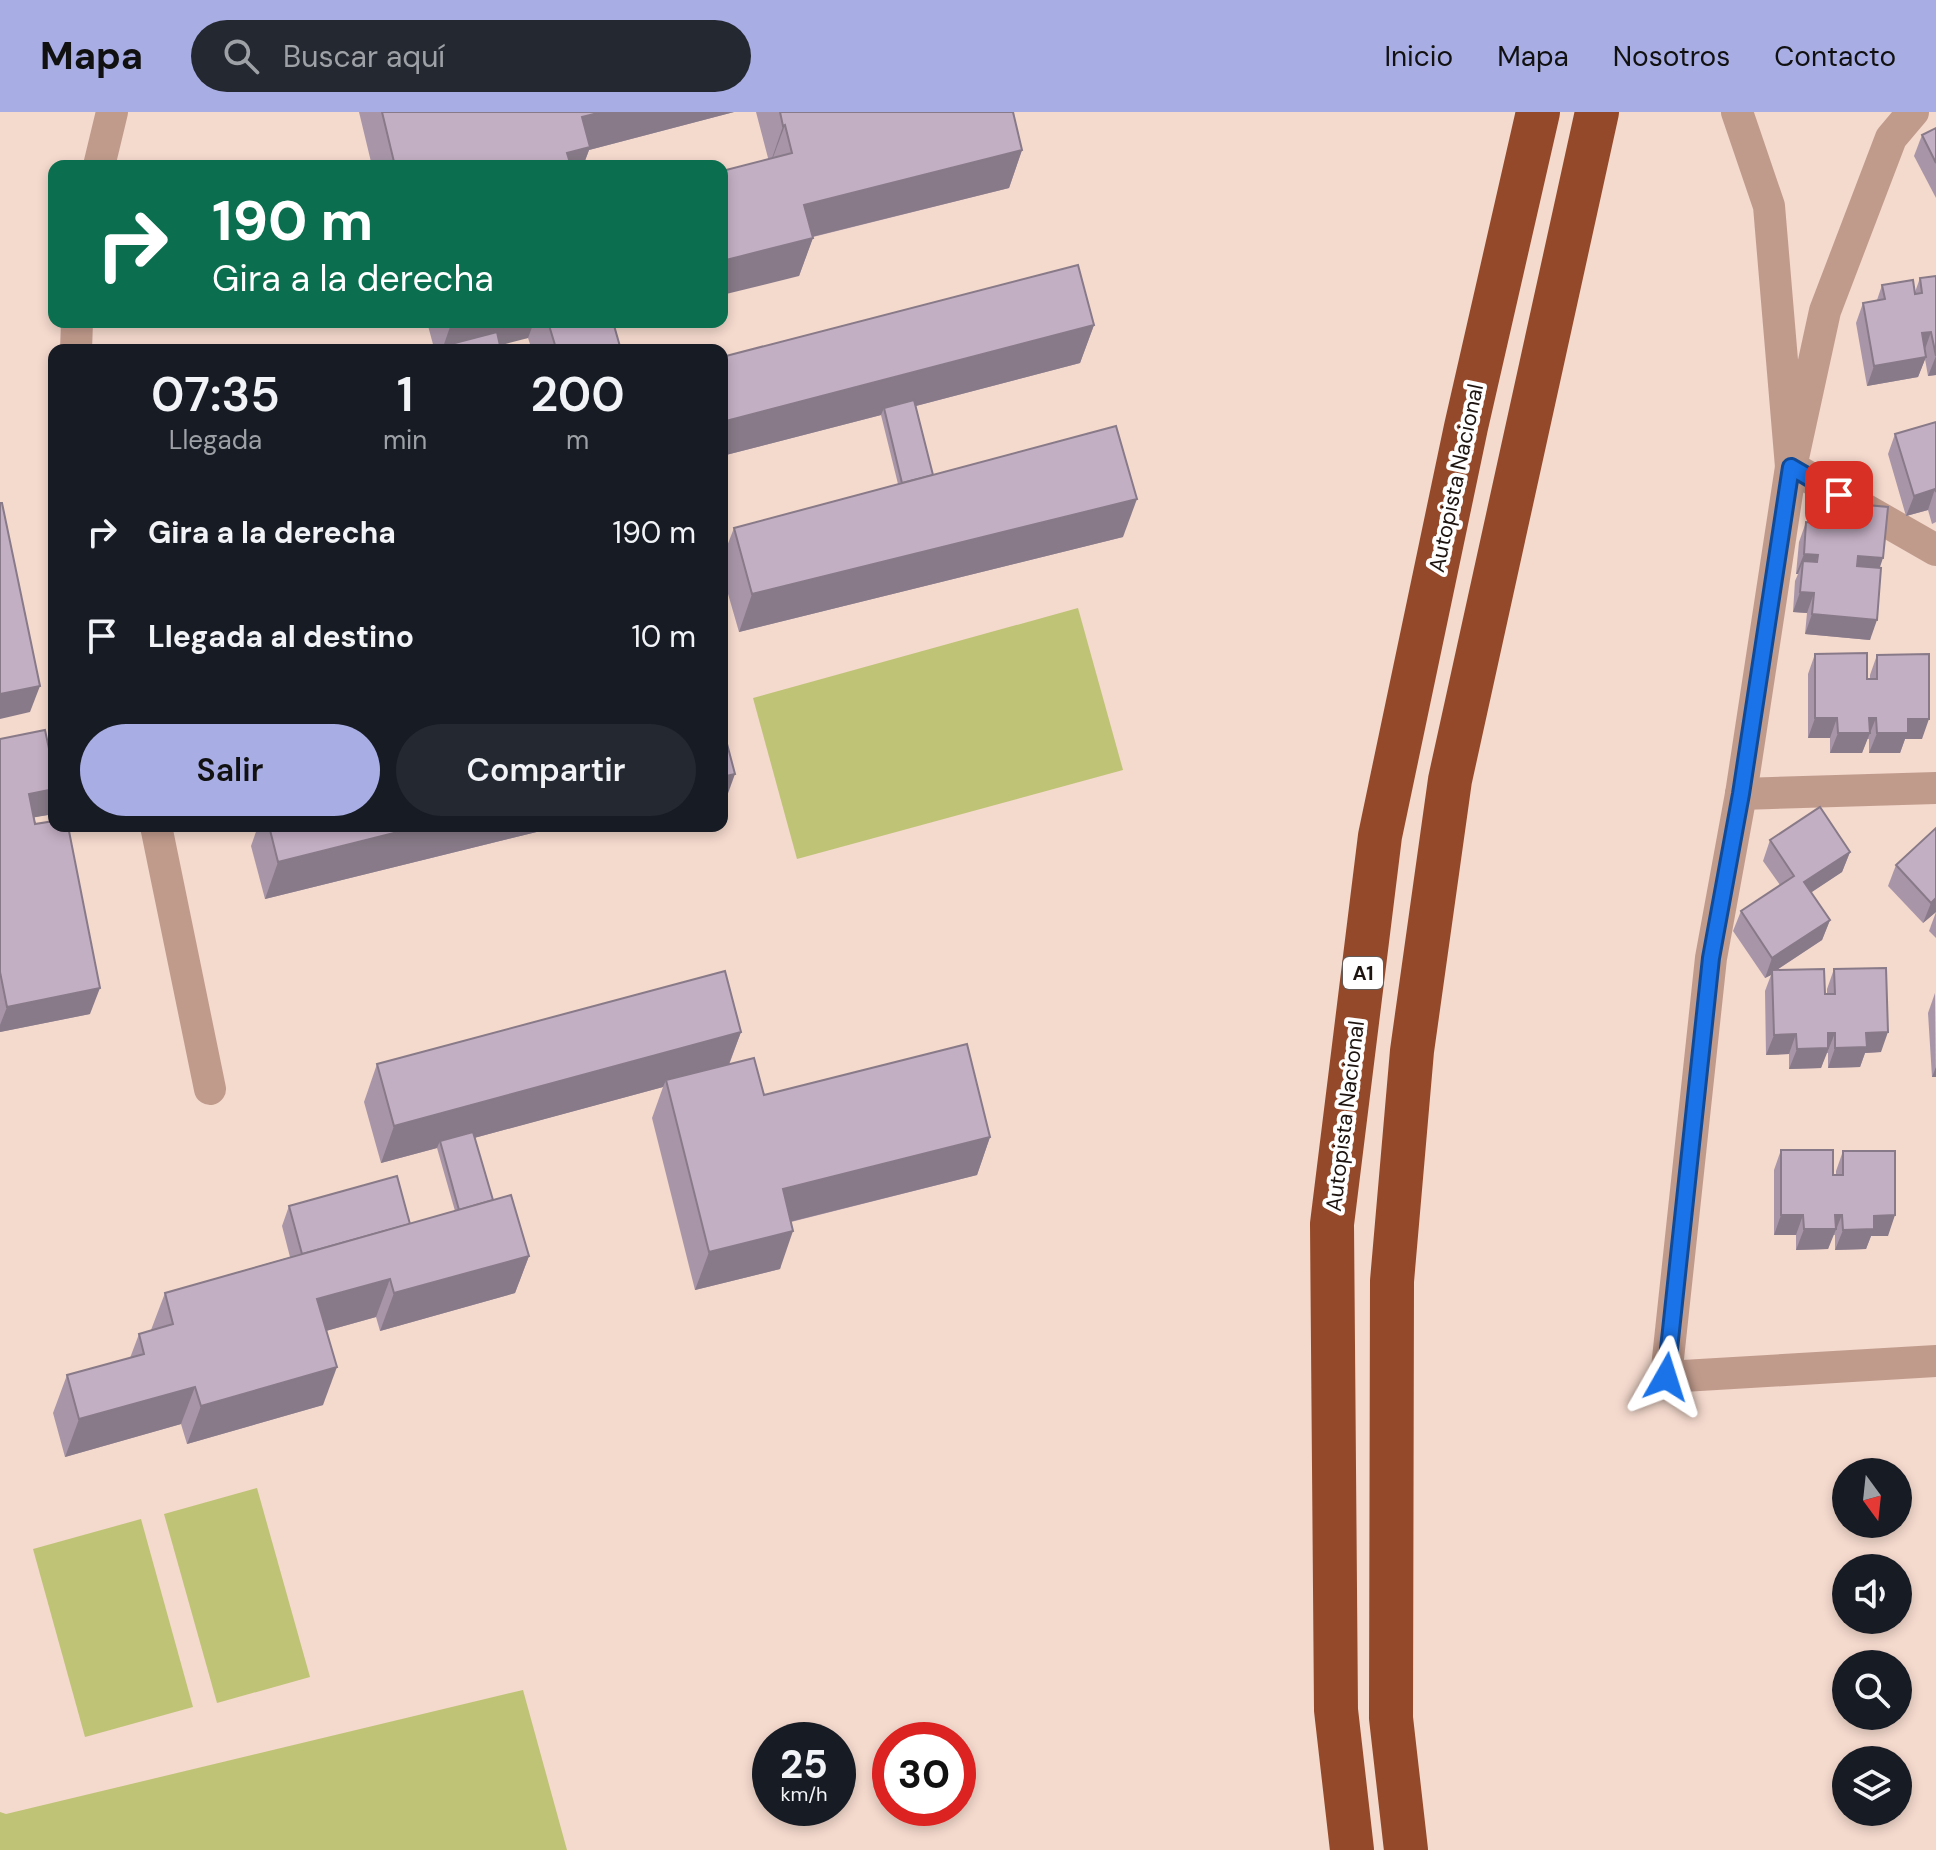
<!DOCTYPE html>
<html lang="es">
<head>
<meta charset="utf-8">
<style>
  :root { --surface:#171b24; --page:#242831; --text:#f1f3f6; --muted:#9ea1a6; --accent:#a8ade4 }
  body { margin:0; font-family:"DM Sans",sans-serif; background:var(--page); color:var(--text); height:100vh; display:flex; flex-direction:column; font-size:30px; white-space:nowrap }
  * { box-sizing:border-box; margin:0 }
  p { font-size:26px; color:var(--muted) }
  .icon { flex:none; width:44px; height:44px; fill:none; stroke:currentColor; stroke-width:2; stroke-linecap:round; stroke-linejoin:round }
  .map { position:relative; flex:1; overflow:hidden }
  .sheet { position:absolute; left:48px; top:232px; width:680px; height:488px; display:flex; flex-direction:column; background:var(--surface); border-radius:16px; box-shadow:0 4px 12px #0003 }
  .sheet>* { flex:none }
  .banner { position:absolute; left:48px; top:48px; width:680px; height:168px; border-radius:16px; box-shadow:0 4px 12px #0003; background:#0b6e4f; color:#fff; overflow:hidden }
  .needle { width:52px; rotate:165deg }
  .buttons { position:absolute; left:1832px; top:1346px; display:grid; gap:16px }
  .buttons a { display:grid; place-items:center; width:80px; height:80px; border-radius:50%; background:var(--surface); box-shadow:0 4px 12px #0003; font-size:40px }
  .speed { position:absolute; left:752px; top:1610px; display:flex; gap:16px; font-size:40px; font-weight:700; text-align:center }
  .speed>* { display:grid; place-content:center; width:104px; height:104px; border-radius:50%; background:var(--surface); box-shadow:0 4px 12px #0003; line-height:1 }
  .speed small { font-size:20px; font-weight:400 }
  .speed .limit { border:12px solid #d22; background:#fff; color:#111 }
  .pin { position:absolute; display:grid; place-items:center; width:68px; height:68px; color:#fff; margin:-34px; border-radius:16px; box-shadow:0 4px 12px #0006 }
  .me { position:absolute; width:88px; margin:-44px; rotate:6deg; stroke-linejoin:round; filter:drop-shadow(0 0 6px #0008) }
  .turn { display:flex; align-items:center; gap:28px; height:168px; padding:0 32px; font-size:36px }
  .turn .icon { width:104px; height:104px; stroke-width:2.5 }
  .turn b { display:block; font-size:56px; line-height:68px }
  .eta { display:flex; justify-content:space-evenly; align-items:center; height:136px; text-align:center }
  .eta b { font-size:48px; font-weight:600; line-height:56px }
  .primary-button { display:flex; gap:16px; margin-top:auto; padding:16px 32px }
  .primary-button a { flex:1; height:92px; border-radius:48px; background:var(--accent); color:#111; font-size:32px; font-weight:600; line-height:92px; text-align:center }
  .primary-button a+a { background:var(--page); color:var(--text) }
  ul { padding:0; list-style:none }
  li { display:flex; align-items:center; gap:24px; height:104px; padding:0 32px }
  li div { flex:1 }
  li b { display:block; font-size:30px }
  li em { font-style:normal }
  header { display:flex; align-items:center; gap:48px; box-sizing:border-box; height:112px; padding:0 40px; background:var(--accent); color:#111 }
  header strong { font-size:38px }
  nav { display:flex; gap:44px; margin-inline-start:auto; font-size:28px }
  .search { width:560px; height:72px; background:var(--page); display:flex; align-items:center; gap:20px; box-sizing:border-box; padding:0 28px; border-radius:44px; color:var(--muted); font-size:30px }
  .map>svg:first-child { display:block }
</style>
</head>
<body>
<header>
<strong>Mapa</strong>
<div class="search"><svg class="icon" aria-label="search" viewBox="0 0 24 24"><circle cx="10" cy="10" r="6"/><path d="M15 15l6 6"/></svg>Buscar aquí</div>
<nav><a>Inicio</a><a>Mapa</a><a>Nosotros</a><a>Contacto</a></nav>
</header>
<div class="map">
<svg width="1936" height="1738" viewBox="0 0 1936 1738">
  <rect width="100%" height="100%" fill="#f4d9cd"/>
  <!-- green -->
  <g fill="#bfc376">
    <polygon points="1078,496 1123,658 797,747 753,586"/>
    <polygon points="257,1376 310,1565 217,1591 164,1402"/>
    <polygon points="141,1407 193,1595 85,1625 33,1437"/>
    <polygon points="523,1578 567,1738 0,1738 0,1700 6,1702"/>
  </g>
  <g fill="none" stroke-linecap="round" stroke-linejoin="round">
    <!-- street -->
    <g stroke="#c09b8c" stroke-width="32">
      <polyline points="1737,0 1769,94 1791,355 1936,438"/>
      <polyline points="1913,0 1891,26 1825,199 1791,355 1741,682 1711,846 1666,1265 1936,1249"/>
      <polyline points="99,54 112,0"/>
      <polyline points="76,238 77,210"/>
      <polyline points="1741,682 1936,676"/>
      <polyline points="156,714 210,977"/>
    </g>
    <!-- highway -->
    <g stroke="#944a2a" stroke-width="44">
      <polyline points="1352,1738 1336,1598 1332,1112 1380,724 1466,315 1538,0"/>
      <polyline points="1406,1738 1391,1606 1392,1169 1412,939 1450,668 1597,0"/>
    </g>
  </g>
  <!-- wall -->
  <g fill="#a896a8">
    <polygon points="359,0 734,0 589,38 583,54 372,54"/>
    <polygon points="756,0 1013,0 1022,38 1009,76 813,125 799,164"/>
    <polygon points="1936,16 1936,86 1914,44 1922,23"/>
    <polygon points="1936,164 1936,263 1928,264 1925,247 1918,265 1867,274 1856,211 1863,191 1877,188 1882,173 1915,180 1920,166"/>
    <polygon points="427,210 618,210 614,211 621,238 532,238 528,226 434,236"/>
    <polygon points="1094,213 1080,251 916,294 933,363 1123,425 739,520 722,461 722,447 734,416 898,372 881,303 722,344 722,245"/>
    <polygon points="1936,310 1936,410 1932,412 1928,398 1906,404 1888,342 1895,322"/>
    <polygon points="1823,389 1879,456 1870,528 1805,522 1807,501 1793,500 1795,469 1798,462 1796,462 1799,430 1806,410 1816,411"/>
    <polygon points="1815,542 1867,567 1870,567 1870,563 1877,543 1922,627 1905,627 1900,641 1869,641 1869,627 1867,627 1862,641 1830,641 1830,626 1808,626 1808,562"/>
    <polygon points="0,627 54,660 54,685 48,703 34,705 90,902 0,920"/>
    <polygon points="258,714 561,714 265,787 251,734"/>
    <polygon points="1936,716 1936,800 1923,811 1888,774 1896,753"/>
    <polygon points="1770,728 1850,740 1842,760 1811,780 1830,808 1822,828 1777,858 1825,882 1827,882 1827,877 1834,857 1881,940 1865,941 1860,955 1828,956 1828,941 1826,941 1821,956 1789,957 1789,942 1766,943 1765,879 1771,863 1765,866 1733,819 1741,799 1780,773 1763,749"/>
    <polygon points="1936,800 1936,826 1929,819"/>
    <polygon points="1935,881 1936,965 1932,965 1928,901"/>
    <polygon points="741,920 729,953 764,983 990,1025 977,1063 791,1110 780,1157 695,1178 652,1006 663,975 474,1026 493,1088 529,1144 515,1181 380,1219 376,1205 326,1219 323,1293 187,1332 181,1312 65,1345 53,1301 67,1263 130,1246 139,1222 151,1218 165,1181 290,1145 282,1114 289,1094 410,1112 455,1099 437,1036 381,1051 364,990 377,952"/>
    <polygon points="1781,1038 1833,1063 1836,1063 1836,1059 1843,1039 1888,1124 1871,1124 1866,1137 1835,1138 1835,1123 1833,1123 1828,1137 1796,1138 1796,1123 1774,1123 1774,1058"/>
  </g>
  <!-- shaded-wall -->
  <g fill="#887a88">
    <polygon points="602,0 734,0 589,38 583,54 562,54 582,5"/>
    <polygon points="785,13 771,51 770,52 783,14"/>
    <polygon points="1022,38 1009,76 791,130 804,93"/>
    <polygon points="813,126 799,164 722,183 722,149"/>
    <polygon points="461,210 534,210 528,226 483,238 442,238 451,212"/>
    <polygon points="1094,213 1080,251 885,302 884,296 881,303 722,344 722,310"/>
    <polygon points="1931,220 1924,240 1922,221"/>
    <polygon points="1936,244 1936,263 1928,264"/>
    <polygon points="1926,245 1918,265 1867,274 1874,254"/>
    <polygon points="1935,377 1928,398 1906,404 1914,384"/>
    <polygon points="1137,387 1123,425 739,520 752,482"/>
    <polygon points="1804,442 1818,443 1811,463 1803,449 1798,462 1796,462"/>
    <polygon points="1858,444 1883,446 1876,467 1851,464"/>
    <polygon points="1800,480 1814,481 1807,501 1793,500"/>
    <polygon points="1812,502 1877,508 1870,528 1805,522"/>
    <polygon points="40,574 30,600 0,607 0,582"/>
    <polygon points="1815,606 1837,606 1830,626 1808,626"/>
    <polygon points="1869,606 1876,606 1862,641 1830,641 1838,621"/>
    <polygon points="1908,607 1929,607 1922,627 1905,627 1900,641 1869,641 1877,621"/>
    <polygon points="735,662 722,698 722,665"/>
    <polygon points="54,677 54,685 48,703 19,708 29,682"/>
    <polygon points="422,714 561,714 265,787 278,750"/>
    <polygon points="1850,740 1842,760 1797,790 1804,770"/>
    <polygon points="1936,786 1936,800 1923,811 1931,791"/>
    <polygon points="1830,808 1822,828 1772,861 1772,858 1771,863 1765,866 1772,846"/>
    <polygon points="100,876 90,902 0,920 0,913 7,895"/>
    <polygon points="741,920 727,957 666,968 663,975 441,1035 440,1029 437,1036 381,1051 394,1014"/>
    <polygon points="1888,920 1881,940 1865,941 1860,955 1828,956 1835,936 1866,921"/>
    <polygon points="1828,921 1835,921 1821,956 1789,957 1797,937"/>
    <polygon points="1796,922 1789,942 1766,943 1774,923"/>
    <polygon points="1936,955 1936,965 1932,965"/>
    <polygon points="990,1025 977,1063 769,1115 783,1077"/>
    <polygon points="1781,1103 1803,1103 1796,1123 1774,1123"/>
    <polygon points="1835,1103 1842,1103 1828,1137 1796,1138 1804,1117"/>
    <polygon points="1895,1103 1888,1124 1871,1124 1866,1137 1835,1138 1843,1118 1874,1104"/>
    <polygon points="793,1119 780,1157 695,1178 709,1140"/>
    <polygon points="529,1144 515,1181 380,1219 394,1181"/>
    <polygon points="390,1167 376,1205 304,1225 317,1187"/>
    <polygon points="337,1255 323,1293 187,1332 201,1294"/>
    <polygon points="195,1275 181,1312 65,1345 79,1307"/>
  </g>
  <!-- building -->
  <g fill="#c3afc3" stroke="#887a88" stroke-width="2">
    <polygon points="382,0 602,0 582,5 590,35 567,41 571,54 395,54"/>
    <polygon points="780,0 1013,0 1022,38 804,93 813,126 722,149 722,59 792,41 785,13 783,14"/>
    <polygon points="1936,16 1936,51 1922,23"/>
    <polygon points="1078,153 1094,213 722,310 722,245"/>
    <polygon points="1936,164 1936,244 1931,220 1922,221 1926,245 1874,254 1863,191 1885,187 1882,173 1913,168 1915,182 1922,181 1920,166"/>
    <polygon points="548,210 613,210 621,238 534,238 555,233"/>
    <polygon points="497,220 501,238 428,238"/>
    <polygon points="914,288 933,363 902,371 884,296"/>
    <polygon points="1936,310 1936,380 1935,377 1914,384 1895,322"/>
    <polygon points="1116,314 1137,387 752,482 734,416"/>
    <polygon points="1823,389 1888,395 1883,446 1858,444 1857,454 1881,456 1877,508 1812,502 1814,481 1800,480 1803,449 1817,450 1818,443 1804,442 1806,410 1822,412"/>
    <polygon points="0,391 2,391 40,574 0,582"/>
    <polygon points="1867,541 1867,567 1877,567 1877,543 1929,542 1929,607 1908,607 1908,621 1877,621 1876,606 1869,606 1870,621 1838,621 1837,606 1815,606 1815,542"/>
    <polygon points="722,613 735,662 722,665"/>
    <polygon points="45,618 54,660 54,677 29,682 35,712 54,709 54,714 68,714 100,876 7,895 0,860 0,627"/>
    <polygon points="1820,695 1850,740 1804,770 1830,808 1772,846 1741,799 1794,764 1770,728"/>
    <polygon points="269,714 422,714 278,750"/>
    <polygon points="1936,716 1936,786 1931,791 1896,753"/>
    <polygon points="1886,856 1888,920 1866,921 1867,935 1835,936 1835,921 1828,921 1828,936 1797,937 1796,922 1774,923 1772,858 1824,857 1825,882 1835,882 1834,857"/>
    <polygon points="725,859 741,920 394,1014 377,952"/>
    <polygon points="967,932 990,1025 783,1077 793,1119 709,1140 666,968 754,946 764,983"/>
    <polygon points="473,1020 493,1088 459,1098 440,1029"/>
    <polygon points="1781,1038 1833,1038 1833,1063 1843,1063 1843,1039 1895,1039 1895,1103 1874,1104 1874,1117 1843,1118 1842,1103 1835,1103 1836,1117 1804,1117 1803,1103 1781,1103"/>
    <polygon points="397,1064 410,1112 302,1142 289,1094"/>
    <polygon points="511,1083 529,1144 394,1181 390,1167 317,1187 337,1255 201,1294 195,1275 79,1307 67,1263 144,1242 139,1222 173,1212 165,1181"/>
  </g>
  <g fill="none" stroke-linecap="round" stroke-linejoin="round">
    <defs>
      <polyline id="route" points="1666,1265 1711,846 1741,682 1791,355 1839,383"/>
    </defs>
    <!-- route casing -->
    <use href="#route" stroke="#114b97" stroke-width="20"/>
    <!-- route -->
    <use href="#route" stroke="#1a73e8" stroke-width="14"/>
  </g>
  <g text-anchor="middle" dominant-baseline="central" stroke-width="8" stroke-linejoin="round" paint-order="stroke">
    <!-- shield labels -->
    <rect fill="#fff" stroke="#625b58" stroke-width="2" x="1343" y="845" width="40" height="32" rx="6"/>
    <g font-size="20" font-weight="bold" fill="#1e1511">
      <text x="1363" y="861">A1</text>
    </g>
    <!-- street labels -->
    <g font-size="22" fill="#1e1511" stroke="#fff">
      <text transform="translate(1456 366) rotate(-78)">Autopista Nacional</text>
      <text transform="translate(1345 1004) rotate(-83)">Autopista Nacional</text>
    </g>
  </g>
</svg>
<div class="buttons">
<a><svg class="needle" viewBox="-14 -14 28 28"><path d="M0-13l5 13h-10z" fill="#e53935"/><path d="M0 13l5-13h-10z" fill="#9ea1a6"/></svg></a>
<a><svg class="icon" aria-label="sound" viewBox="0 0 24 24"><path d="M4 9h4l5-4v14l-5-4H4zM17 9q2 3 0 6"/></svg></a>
<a><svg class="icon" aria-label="search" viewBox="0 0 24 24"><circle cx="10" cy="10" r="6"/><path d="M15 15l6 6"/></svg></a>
<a><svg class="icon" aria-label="layers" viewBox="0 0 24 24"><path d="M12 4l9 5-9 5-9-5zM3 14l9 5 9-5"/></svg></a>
</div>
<div class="speed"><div>25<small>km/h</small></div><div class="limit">30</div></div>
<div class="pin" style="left:1839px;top:383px;background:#d93025"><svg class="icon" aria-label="arrive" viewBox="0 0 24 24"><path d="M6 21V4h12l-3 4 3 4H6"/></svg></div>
<svg class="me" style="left:1666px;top:1265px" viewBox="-20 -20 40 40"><path d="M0-17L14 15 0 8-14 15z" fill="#1a73e8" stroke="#fff" stroke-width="4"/></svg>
<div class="banner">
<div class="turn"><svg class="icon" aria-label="right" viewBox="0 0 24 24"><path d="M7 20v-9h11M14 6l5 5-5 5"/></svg><div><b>190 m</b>Gira a la derecha</div></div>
</div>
<section class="sheet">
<div class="eta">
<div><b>07:35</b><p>Llegada</p></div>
<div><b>1</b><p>min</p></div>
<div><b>200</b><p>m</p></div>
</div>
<ul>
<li><svg class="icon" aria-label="right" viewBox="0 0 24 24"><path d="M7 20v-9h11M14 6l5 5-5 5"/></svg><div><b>Gira a la derecha</b></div><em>190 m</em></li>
<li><svg class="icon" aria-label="arrive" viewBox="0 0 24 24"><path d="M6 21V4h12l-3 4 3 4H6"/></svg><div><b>Llegada al destino</b></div><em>10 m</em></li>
</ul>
<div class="primary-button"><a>Salir</a><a>Compartir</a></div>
</section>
</div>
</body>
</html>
